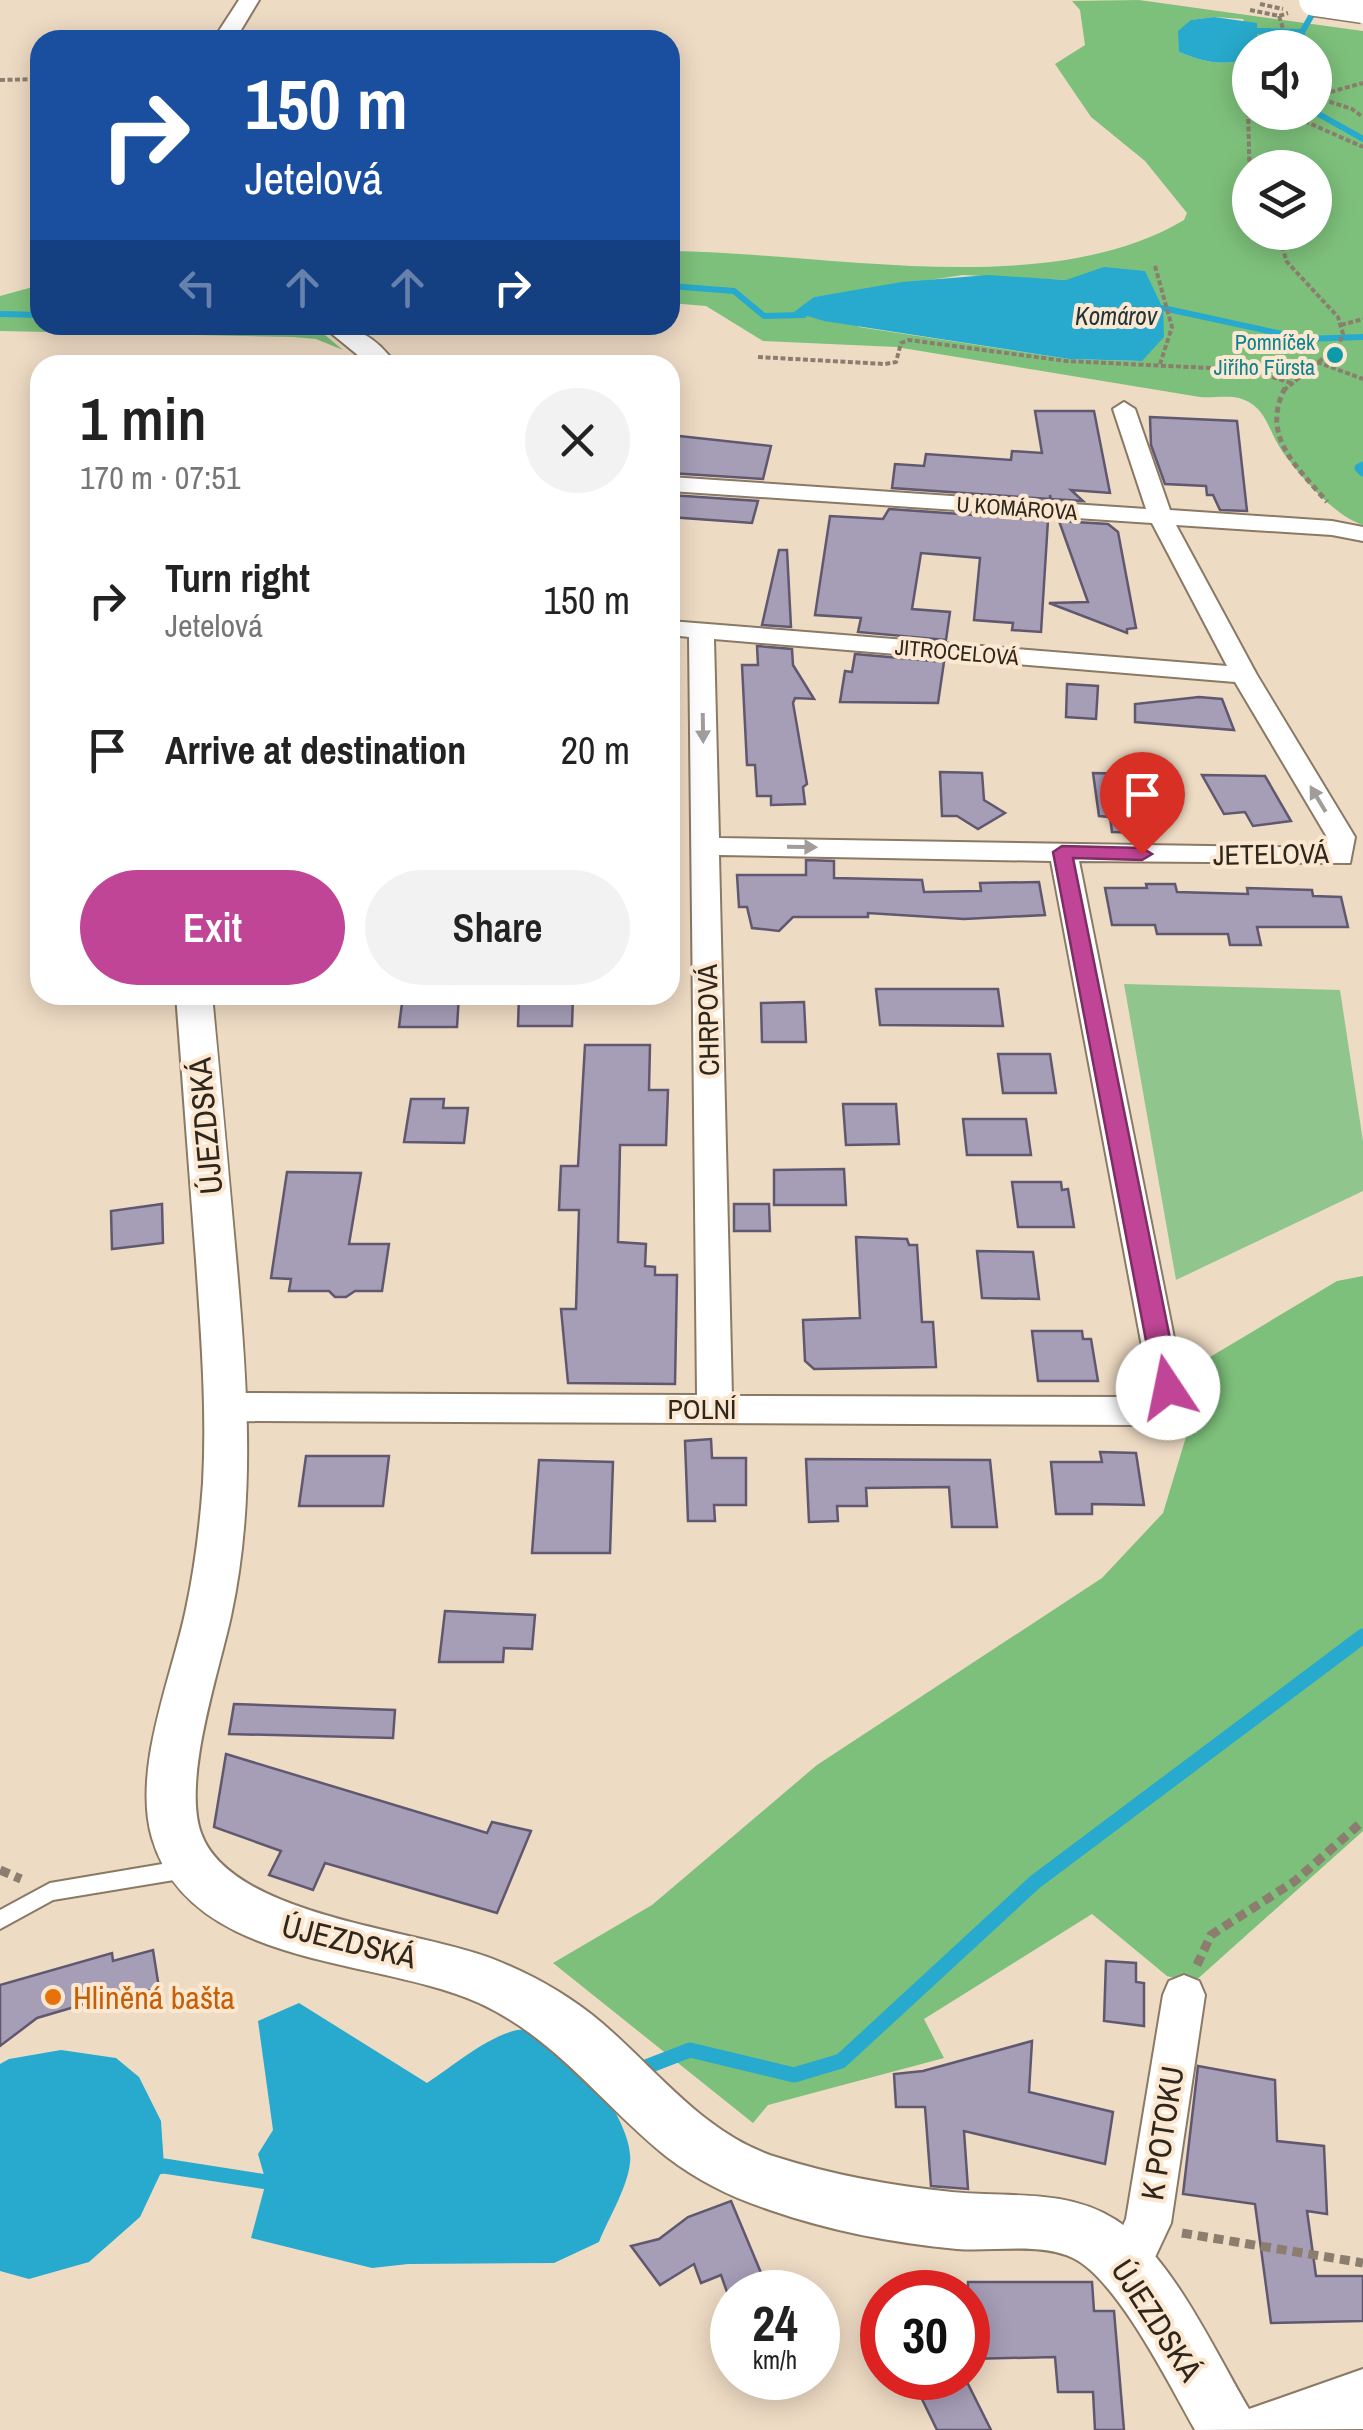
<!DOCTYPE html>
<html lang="en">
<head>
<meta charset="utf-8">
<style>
  :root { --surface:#fff; --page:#f2f2f2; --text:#222; --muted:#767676; --accent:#c04596 }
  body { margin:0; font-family:"Archivo Narrow",sans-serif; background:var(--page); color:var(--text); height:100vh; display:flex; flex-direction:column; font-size:38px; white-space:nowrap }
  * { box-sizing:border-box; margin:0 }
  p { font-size:32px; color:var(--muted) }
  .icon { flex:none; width:55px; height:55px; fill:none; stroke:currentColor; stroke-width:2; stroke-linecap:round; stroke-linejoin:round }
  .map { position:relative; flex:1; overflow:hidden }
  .drawer { position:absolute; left:30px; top:355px; width:650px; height:650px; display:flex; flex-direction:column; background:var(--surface); border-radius:30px; box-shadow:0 5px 25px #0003 }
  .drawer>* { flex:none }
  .top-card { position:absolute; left:30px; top:30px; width:650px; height:305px; border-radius:30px; box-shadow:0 5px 25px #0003; background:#1a4fa0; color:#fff; overflow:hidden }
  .tools { position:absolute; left:1232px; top:30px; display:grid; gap:20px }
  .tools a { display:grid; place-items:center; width:100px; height:100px; border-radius:50%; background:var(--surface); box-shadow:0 5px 25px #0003; font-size:50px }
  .speed { position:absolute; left:710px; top:2270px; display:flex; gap:20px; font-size:50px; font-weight:700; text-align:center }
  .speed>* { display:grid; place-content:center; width:130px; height:130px; border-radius:50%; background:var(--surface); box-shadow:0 5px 25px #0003; line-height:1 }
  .speed small { font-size:25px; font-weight:400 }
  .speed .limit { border:15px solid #d22; background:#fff; color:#111 }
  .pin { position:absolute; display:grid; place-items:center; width:85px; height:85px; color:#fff; margin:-102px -42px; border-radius:50% 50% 50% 0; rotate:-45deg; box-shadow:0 0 10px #0007 }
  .pin .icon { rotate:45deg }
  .me { position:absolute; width:110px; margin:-55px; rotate:349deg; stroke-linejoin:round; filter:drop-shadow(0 0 8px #0008) }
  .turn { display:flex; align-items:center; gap:35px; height:210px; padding:0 50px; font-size:45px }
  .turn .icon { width:130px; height:130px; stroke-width:2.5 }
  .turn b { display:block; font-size:70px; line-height:85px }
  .lanes { display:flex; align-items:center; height:95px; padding:0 50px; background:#0003; justify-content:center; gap:50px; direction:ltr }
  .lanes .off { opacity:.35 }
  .round { display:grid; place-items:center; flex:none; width:105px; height:105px; border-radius:52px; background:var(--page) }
  .headline { display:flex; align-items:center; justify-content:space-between; height:170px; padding:0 50px }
  h1 { font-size:60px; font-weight:600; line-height:75px }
  .action { display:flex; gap:20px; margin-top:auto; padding:20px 50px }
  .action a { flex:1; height:115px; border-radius:60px; background:var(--accent); color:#fff; font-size:40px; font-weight:600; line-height:115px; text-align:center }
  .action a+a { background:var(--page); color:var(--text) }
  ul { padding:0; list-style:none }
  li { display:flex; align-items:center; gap:30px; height:150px; padding:0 50px }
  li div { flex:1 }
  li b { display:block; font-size:38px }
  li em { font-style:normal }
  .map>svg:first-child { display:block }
</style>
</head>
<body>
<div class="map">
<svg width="1363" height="2430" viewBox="0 0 1363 2430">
  <rect width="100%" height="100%" fill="#eedbc4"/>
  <!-- green -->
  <polygon fill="#90c68e" points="1124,984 1340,990 1363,1141 1363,1191 1176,1280"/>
  <!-- forest -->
  <g fill="#7dc07b" fill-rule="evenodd">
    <path d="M 1139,0 L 1363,31 L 1363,525 C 1333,515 1301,477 1282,451 C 1268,431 1267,406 1239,398 C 1228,395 1212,398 1200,397 L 896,347 L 763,341 L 706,306 L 670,303 L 670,251 C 823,252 1047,302 1184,220 L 1187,213 L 1145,161 L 1091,117 L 1055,64 L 1085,45 L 1080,10 L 1072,1 ZM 1214,17 L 1243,19 L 1257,47 L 1315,48 L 1315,112 L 1250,112 L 1250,58 C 1225,67 1203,62 1179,52 L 1192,20 ZM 1250,168 L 1315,168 L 1315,232 L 1250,232 ZM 1145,272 L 1163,308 L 1141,361 L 1069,359 L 859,327 L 815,297 L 963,275 L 1067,280 Z"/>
    <polygon points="40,285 40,325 313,325 343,350 316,339 293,337 0,331 0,296"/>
    <polygon points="1363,1276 1363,1831 1193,1983 1167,1976 1092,1914 924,2019 944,2058 768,2105 753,2123 553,1963 652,1905 817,1765 1102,1578 1163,1513 1192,1417 1190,1369 1337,1281"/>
  </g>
  <!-- water -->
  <g fill="#27aacd">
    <path d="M 1214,17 L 1257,23 L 1257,47 L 1250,48 L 1250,58 C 1225,67 1203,62 1179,52 L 1178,31 L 1191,20 Z"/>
    <polygon points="1104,267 1145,271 1163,308 1164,337 1142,361 1069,359 824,321 794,312 814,297 902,282 988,275 1066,280"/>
    <path d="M 299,2003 L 427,2083 C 453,2066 483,2040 513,2031 C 558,2018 636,2120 630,2163 C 627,2189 608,2219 599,2242 L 554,2263 L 408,2264 L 372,2268 L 251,2238 L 266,2182 L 258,2154 L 273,2130 L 258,2021 Z"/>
    <polygon points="61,2050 116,2058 139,2077 161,2121 164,2166 140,2217 89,2262 29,2279 0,2271 0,2064 9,2059"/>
  </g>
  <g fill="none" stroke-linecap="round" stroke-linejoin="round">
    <!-- stream-far2 -->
    <g stroke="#27aacd" stroke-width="6">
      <polyline points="1257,31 1302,32"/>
      <polyline points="1303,48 1302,32 1317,6"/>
      <polyline points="1315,112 1363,139"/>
      <polyline points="670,286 734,291 764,316 804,315"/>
      <polyline points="1163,308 1305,339 1363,337"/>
      <polyline points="0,314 40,315"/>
    </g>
    <!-- stream-far1 -->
    <polyline stroke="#27aacd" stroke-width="9" points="1363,466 1359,468 1363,472"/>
    <!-- stream -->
    <g stroke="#27aacd" stroke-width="15">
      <polyline points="638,2070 690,2050 794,2075 841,2061 1035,1882 1363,1636"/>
      <polyline points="150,2168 164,2166 280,2184"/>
    </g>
  </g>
  <!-- building -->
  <g fill="#a69eb7" stroke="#5f586f" stroke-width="2.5">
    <polygon points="1035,411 1094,411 1110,493 1071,490 1083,501 1051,499 1050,495 1050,499 892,488 895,464 924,466 926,454 1011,460 1012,451 1042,453"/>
    <polygon points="1150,417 1237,421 1247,511 1220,510 1213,495 1207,495 1206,486 1165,484 1151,445"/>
    <polygon points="670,435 771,446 763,479 670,473"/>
    <polygon points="670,495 758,501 752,523 670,517"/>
    <polygon points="889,509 1048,520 1041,632 1012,630 1013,623 974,620 980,558 921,553 912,609 950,612 946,640 858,632 861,618 815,615 830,516 883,519"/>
    <polygon points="1059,521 1108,524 1118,532 1136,628 1127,629 1127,633 1049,603 1088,602"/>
    <polygon points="779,550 787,550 791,627 762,625"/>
    <polygon points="757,646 792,649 793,665 814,699 795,698 793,703 807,784 803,787 805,804 771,805 771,796 757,796 755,765 747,765 742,665 758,665"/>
    <polygon points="855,654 944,662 938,703 840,702 845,671 852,672"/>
    <polygon points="1067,684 1098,686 1096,719 1066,717"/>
    <polygon points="1199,697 1222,699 1234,730 1135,722 1135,704"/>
    <polygon points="940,772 982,773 984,800 1005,813 978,829 957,816 942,816"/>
    <polygon points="1093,773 1136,774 1145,833 1112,832 1110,817 1099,816"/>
    <polygon points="1202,775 1265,776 1291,821 1253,826 1245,812 1224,814"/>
    <polygon points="806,860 834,861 834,878 922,880 924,892 981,891 980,883 1039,882 1045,915 964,919 868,913 868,917 793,917 779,931 752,928 747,907 739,907 737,875 806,875"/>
    <polygon points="1146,884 1175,884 1177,892 1248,894 1247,888 1312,890 1313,896 1341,897 1348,927 1257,927 1261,945 1230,945 1228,934 1157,934 1155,925 1112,925 1105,888 1147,888"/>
    <polygon points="876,989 998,989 1003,1026 880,1025"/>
    <polygon points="403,995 459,995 457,1027 399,1027"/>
    <polygon points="519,995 573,995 572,1026 518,1026"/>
    <polygon points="804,1002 806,1042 762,1042 761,1003"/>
    <polygon points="585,1045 650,1045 649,1090 668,1090 666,1145 620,1145 618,1242 646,1244 645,1266 655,1267 655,1275 677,1275 675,1384 568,1383 561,1309 576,1309 579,1210 559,1210 561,1166 578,1166"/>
    <polygon points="998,1054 1050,1054 1056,1093 1003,1093"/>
    <polygon points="411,1099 444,1099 443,1108 468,1108 464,1143 404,1142"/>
    <polygon points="843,1104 896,1104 899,1144 846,1145"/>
    <polygon points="963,1119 1026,1119 1031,1155 967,1155"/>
    <polygon points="844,1169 846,1205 774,1205 774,1170"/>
    <polygon points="287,1172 361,1173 349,1244 389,1244 382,1291 355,1291 346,1297 335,1297 329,1291 289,1291 291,1279 271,1278"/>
    <polygon points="1012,1182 1061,1182 1062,1190 1068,1189 1074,1227 1018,1227"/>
    <polygon points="162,1204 163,1243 112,1249 111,1211"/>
    <polygon points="734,1204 769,1204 770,1231 734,1231"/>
    <polygon points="856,1237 907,1239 909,1245 917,1245 922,1322 933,1322 936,1367 814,1369 805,1361 803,1320 860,1318"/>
    <polygon points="977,1251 1033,1252 1039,1299 982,1298"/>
    <polygon points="1032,1331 1082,1331 1083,1339 1091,1339 1098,1381 1038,1381"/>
    <polygon points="711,1439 712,1458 746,1458 746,1505 714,1505 715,1521 688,1521 685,1441"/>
    <polygon points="1100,1452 1136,1453 1144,1505 1092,1504 1092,1514 1056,1514 1051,1462 1102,1462"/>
    <polygon points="306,1456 389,1456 383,1506 299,1506"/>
    <polygon points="806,1459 990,1460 997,1527 952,1527 949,1487 866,1488 867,1506 837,1506 838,1521 809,1522"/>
    <polygon points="539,1460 613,1462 610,1553 532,1553"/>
    <polygon points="445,1611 535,1615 532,1649 504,1648 503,1662 439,1662"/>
    <polygon points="234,1704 395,1710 393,1738 229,1734"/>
    <polygon points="226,1754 487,1833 492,1822 531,1831 497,1913 325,1863 313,1890 269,1875 281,1851 214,1827"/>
    <polygon points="153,1950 159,1988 116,2000 115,1995 37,2018 0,2046 0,1985 112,1953 113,1961"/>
    <polygon points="1106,1961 1136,1963 1136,1982 1144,1983 1144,2026 1104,2021"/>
    <polygon points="1032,2041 1029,2092 1113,2112 1105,2164 964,2131 968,2189 931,2186 925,2107 896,2107 894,2074 923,2071"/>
    <polygon points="1198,2066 1275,2080 1277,2141 1324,2146 1327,2214 1307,2211 1316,2276 1363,2276 1363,2321 1271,2323 1255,2204 1183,2194"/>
    <polygon points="731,2201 769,2292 727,2292 721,2275 701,2283 694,2264 660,2285 631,2246 659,2239 688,2217"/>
    <polygon points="968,2282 1092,2282 1094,2311 1114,2311 1124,2430 1095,2430 1093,2392 1058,2392 1055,2357 968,2359"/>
    <polygon points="961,2378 965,2378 991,2430 937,2430 921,2397"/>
  </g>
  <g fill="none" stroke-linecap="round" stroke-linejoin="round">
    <defs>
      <polygon id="service" points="186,1860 193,1863 195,1869 193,1875 186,1878 53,1900 0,1929 0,1910 50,1883"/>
      <g id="minor">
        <path d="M 1124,402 L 1135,409 L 1170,510 L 1332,521 L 1363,527 L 1363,541 L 1332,535 L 1176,525 L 1257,675 L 1355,837 L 1350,863 L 1079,861 L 1184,1388 C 1176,1404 1160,1419 1142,1425 L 227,1421 L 215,1417 L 209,1407 L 215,1397 L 227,1393 L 697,1395 L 689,637 L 670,635 L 670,621 L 1227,666 L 1152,523 L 670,491 L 670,477 L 1146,509 L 1113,409 ZM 714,639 L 1235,682 L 1327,837 L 1327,848 L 719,838 ZM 719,855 L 1051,861 L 1149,1384 L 1134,1397 L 732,1396 Z"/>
        <polygon points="1184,1975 1199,1981 1205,1995 1171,2223 1143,2283 1127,2290 1111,2283 1104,2267 1126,2219 1163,1995 1169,1981"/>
      </g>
      <g id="tertiary">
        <polygon points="239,0 259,0 235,40 213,40"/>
        <path d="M 321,325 C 355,325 377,337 396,365 L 370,365 Z"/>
        <path d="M 176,995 L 212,995 C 221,1086 229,1177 237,1268 C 247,1384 256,1501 231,1616 C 219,1672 182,1780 201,1833 C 231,1917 418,1929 493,1959 C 533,1975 569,1995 602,2023 C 658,2071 704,2134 776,2157 C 833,2175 892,2186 952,2192 C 1008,2198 1066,2188 1116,2220 C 1172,2256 1215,2352 1249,2409 L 1363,2369 L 1363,2429 L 1195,2430 C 1170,2386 1117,2279 1073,2258 C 1040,2242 992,2252 957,2249 C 894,2243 830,2231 770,2210 C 733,2198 698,2181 667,2157 C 602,2105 556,2038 479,2003 C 378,1957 190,1969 152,1838 C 132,1769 172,1677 186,1609 C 195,1567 200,1525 203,1483 C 207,1408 201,1334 196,1260 C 189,1172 183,1083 176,995 Z"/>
      </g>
    </defs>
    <!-- service casing -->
    <use href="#service" stroke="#8a7964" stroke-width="4"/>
    <!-- minor casing -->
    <use href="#minor" stroke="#8a7964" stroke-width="4"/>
    <!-- tertiary casing -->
    <use href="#tertiary" stroke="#8a7964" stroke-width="4"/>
    <!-- path-far2 -->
    <g stroke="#8b7e6f" stroke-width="4" stroke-dasharray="5 2.5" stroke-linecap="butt">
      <polyline points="1260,4 1283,9"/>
      <polyline points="1250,10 1279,16 1288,13"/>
      <polyline points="1279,16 1289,48"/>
      <polyline points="0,80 40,79"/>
      <polyline points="1250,85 1243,93 1248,107 1250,191"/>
      <polyline points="1316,96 1363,83"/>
      <polyline points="1315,97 1352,109 1363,117"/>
      <polyline points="1284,112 1363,147"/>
      <polyline points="1277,232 1287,262 1338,317 1343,334 1338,346 1283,391"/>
      <polyline points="1155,266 1172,327 1160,364"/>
      <polyline points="1341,325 1363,319"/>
      <polyline points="758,357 885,364 896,362 901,343 909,340 1066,361 1250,370 1291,383"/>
      <polyline points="1317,362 1363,379"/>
    </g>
    <!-- path-far1 -->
    <path stroke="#8b7e6f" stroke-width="5" stroke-dasharray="6 4" stroke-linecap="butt" d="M 1285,388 C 1260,437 1297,466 1327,502"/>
    <!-- path -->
    <g stroke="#8b7e6f" stroke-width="9" stroke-dasharray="10 6" stroke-linecap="butt">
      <polyline points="0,1870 21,1879"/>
      <polyline points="1197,1965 1211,1935 1295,1881 1363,1821"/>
      <polyline points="1182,2233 1363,2263"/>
    </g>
    <!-- service -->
    <use href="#service" fill="#fff" fill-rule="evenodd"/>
    <!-- minor -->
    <use href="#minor" fill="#fff" fill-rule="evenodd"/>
    <!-- tertiary -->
    <use href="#tertiary" fill="#fff" fill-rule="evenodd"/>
    <defs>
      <polyline id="trunk-bridge" points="1315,0 1363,7"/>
    </defs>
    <!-- trunk-bridge casing -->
    <use href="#trunk-bridge" stroke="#8a7964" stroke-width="35" stroke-linecap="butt"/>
    <!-- trunk-bridge -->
    <use href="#trunk-bridge" stroke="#fff" stroke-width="32"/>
  </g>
  <!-- one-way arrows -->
  <defs><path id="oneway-solid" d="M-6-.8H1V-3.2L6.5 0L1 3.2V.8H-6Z" transform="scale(2.5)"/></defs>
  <g fill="#a19e9a">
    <use href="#oneway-solid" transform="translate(703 728) rotate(89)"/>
    <use href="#oneway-solid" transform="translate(1318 799) rotate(-121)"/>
    <use href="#oneway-solid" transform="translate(802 847) rotate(1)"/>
  </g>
  <!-- route -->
  <polygon fill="#c04596" stroke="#7d2d62" stroke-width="2.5" points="1062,846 1142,848 1152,854 1142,860 1073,858 1180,1388 1176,1394 1159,1394 1155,1388 1053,852"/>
  <!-- markers -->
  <circle fill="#0f9aa8" stroke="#fce8d1" stroke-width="4" cx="1335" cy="355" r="10"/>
  <circle fill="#e8710a" stroke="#fce8d1" stroke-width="4" cx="53" cy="1997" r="10"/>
  <g text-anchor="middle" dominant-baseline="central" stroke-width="8" stroke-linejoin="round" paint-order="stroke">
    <!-- far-culture labels -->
    <g font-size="22" fill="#0d838f" stroke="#fce8d1" text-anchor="end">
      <text x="1315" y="342">Pomníček<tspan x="1315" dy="25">Jiřího Fürsta</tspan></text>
    </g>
    <!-- far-street labels -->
    <g font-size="22" fill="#2e271e" stroke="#fce8d1">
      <text transform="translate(1017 508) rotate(4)">U KOMÁROVA</text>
      <text transform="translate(957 652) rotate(5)">JITROCELOVÁ</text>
    </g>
    <!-- far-water labels -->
    <g font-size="25" font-style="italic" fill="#1e333a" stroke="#fce8d1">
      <text x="1116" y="316">Komárov</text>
    </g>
    <!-- street labels -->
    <g font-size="28" fill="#2e271e" stroke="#fce8d1">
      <text transform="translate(1271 854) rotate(-1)">JETELOVÁ</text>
      <text transform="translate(708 1020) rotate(-91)">CHRPOVÁ</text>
      <text x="702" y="1409">POLNÍ</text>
    </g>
    <!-- near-street labels -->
    <g font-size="32" fill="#2e271e" stroke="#fce8d1">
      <text transform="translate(205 1126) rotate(-95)">ÚJEZDSKÁ</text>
      <text transform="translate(349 1941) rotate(14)">ÚJEZDSKÁ</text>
      <text transform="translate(1162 2133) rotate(-81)">K POTOKU</text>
      <text transform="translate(1157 2320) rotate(57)">ÚJEZDSKÁ</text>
    </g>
    <!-- near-food labels -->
    <g font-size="32" fill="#c56008" stroke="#fce8d1" text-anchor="start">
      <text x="73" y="1997">Hliněná bašta</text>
    </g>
  </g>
</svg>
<div class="tools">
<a><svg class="icon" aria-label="sound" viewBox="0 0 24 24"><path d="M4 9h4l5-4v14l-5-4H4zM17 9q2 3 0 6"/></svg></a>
<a><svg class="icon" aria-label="layers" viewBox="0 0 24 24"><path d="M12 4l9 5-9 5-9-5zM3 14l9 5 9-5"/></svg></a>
</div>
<div class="speed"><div>24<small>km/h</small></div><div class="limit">30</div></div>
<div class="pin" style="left:1142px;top:854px;background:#d93025"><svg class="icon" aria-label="arrive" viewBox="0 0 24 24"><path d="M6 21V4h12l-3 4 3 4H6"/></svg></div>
<svg class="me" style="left:1168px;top:1388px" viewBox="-20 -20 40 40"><circle r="19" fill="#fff"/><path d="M0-13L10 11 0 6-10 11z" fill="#c04596"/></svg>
<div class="top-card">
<div class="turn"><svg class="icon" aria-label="right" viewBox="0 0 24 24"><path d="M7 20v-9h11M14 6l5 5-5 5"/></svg><div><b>150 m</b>Jetelová</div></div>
<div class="lanes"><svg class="icon off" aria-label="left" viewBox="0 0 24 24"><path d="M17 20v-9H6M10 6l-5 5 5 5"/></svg><svg class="icon off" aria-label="ahead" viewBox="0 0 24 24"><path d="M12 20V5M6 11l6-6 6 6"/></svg><svg class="icon off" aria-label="ahead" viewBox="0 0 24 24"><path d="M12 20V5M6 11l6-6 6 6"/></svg><svg class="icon" aria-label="right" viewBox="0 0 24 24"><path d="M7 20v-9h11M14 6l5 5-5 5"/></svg></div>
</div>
<section class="drawer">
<div class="headline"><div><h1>1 min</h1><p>170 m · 07:51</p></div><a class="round"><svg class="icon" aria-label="close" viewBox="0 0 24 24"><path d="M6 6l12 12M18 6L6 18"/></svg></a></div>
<ul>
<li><svg class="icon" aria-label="right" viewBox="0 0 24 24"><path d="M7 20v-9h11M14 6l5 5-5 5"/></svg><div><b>Turn right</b><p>Jetelová</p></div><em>150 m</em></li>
<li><svg class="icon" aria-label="arrive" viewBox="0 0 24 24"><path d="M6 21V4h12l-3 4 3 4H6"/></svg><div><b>Arrive at destination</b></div><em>20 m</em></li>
</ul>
<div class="action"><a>Exit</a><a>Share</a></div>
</section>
</div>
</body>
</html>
